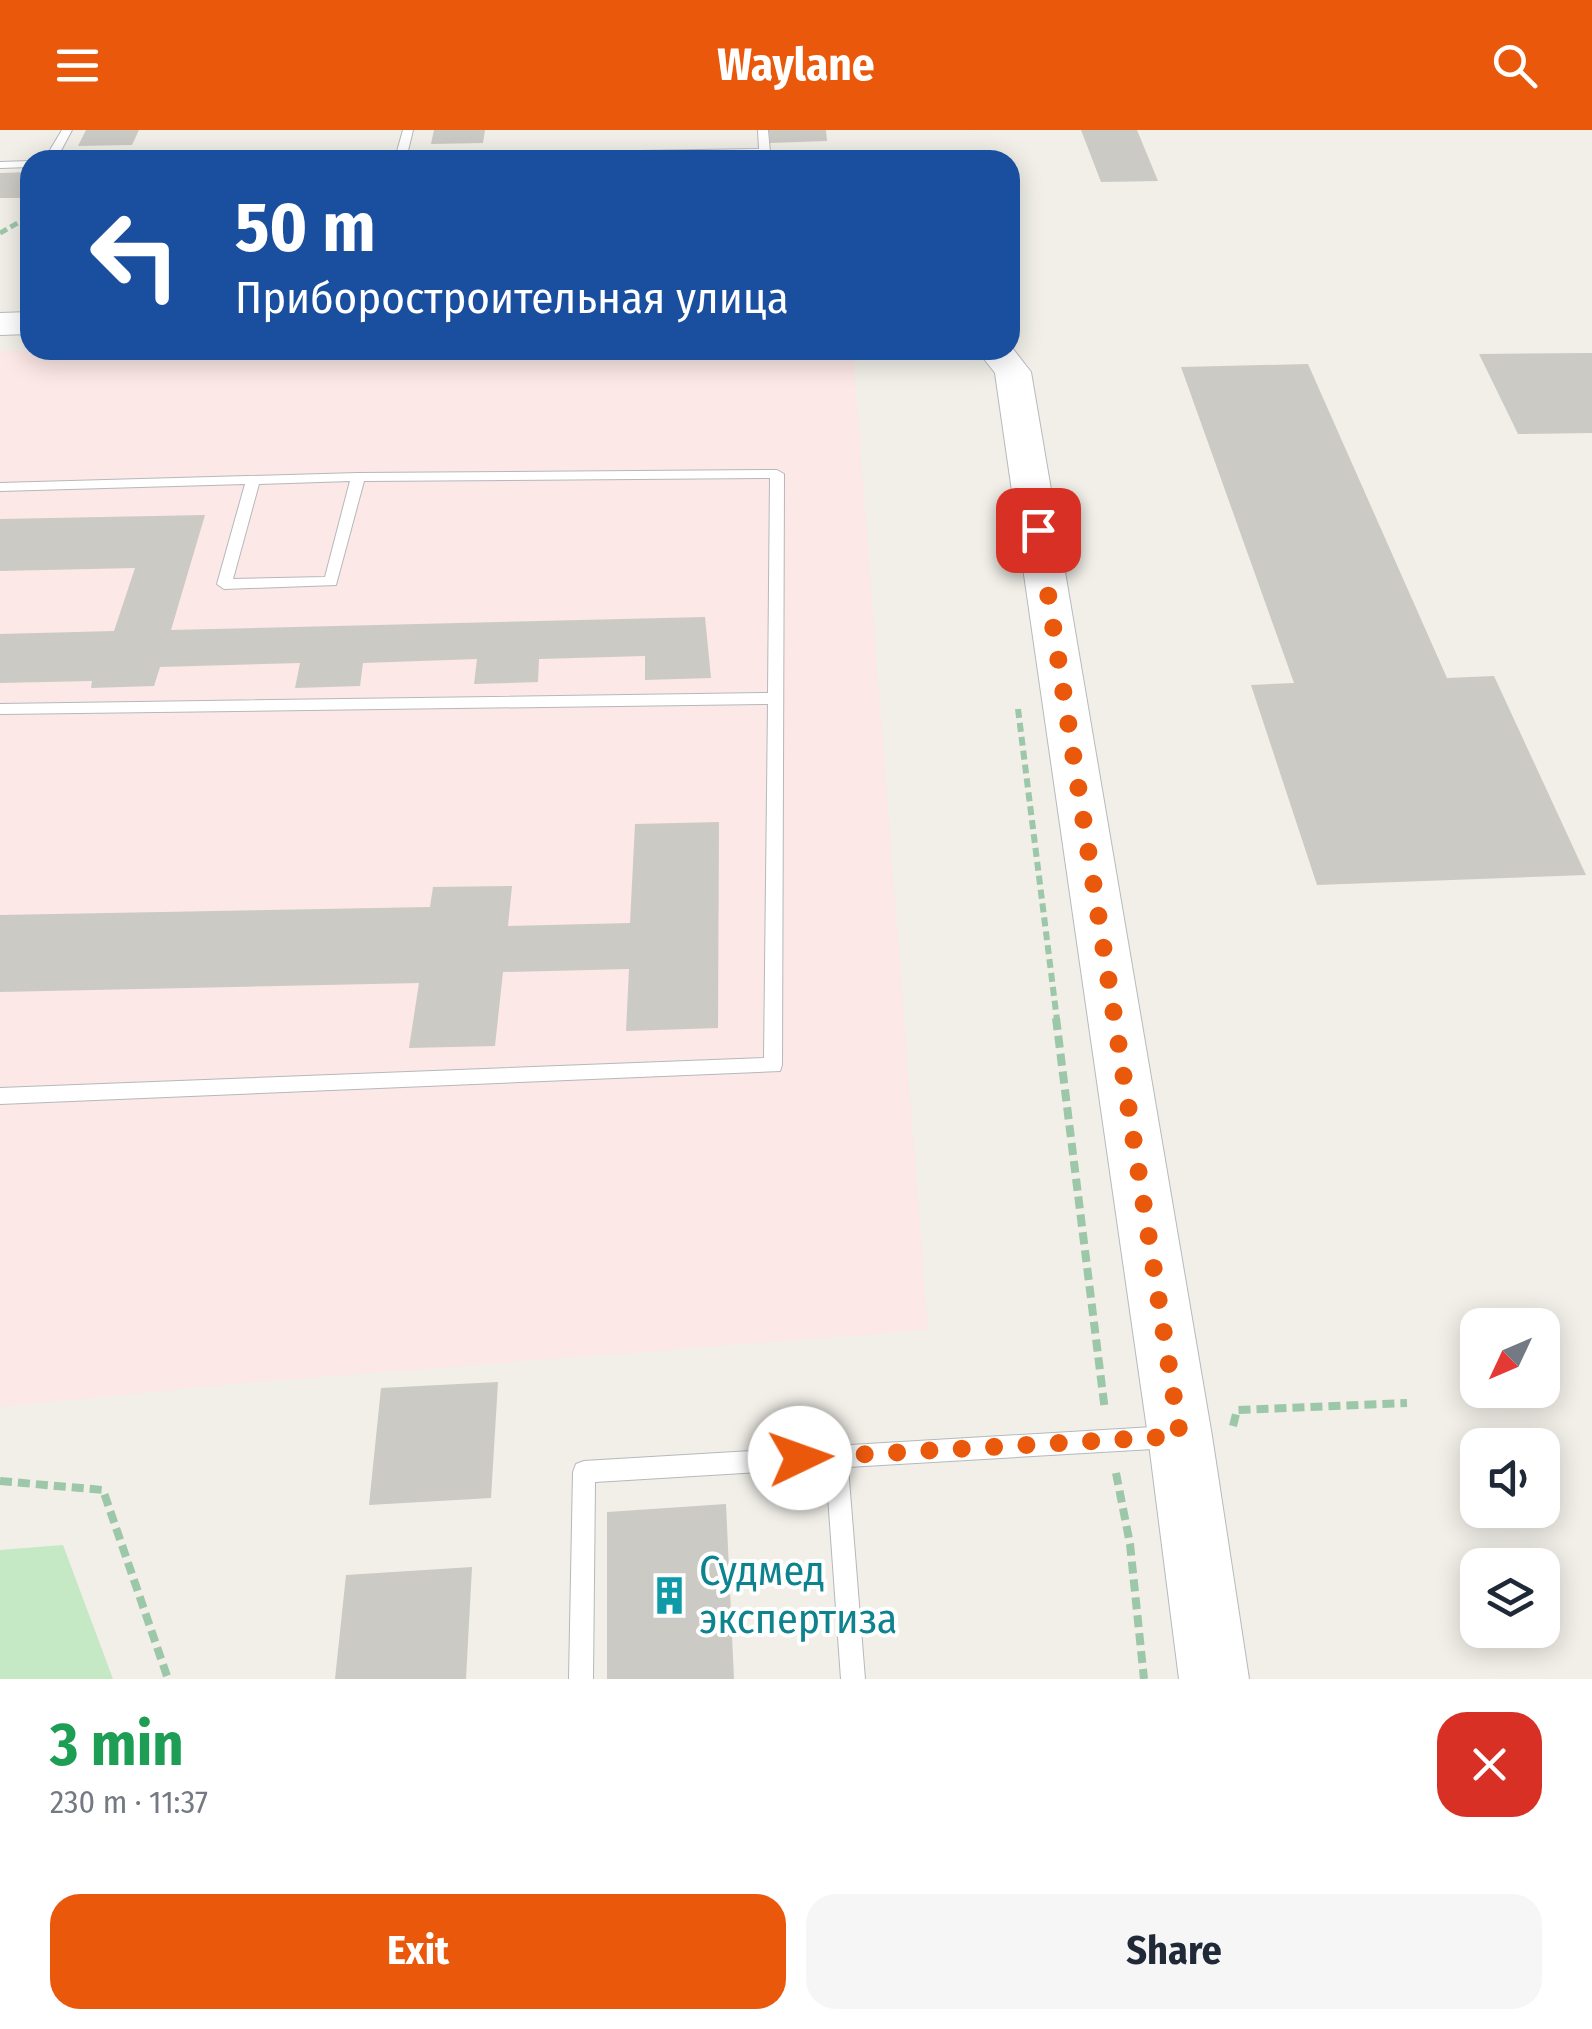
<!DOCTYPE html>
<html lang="en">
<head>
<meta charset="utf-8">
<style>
  :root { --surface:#fff; --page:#f6f6f7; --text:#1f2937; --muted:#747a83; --accent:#ea580c }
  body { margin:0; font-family:"Fira Sans Condensed",sans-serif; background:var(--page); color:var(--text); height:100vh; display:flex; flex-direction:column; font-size:38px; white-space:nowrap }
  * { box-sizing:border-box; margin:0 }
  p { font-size:32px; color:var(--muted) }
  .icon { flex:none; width:55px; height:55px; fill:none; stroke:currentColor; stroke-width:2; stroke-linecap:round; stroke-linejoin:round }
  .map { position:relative; height:1549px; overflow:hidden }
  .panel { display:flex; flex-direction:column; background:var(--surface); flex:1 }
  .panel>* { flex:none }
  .banner { position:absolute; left:20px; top:20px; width:1000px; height:210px; border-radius:30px; box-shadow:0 5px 25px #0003; background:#1a4fa0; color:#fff; overflow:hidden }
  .needle { width:65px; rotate:226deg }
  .tools { position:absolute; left:1460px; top:1178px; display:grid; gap:20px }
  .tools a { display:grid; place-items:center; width:100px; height:100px; border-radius:20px; background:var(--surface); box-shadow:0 5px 25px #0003; font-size:50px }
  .pin { position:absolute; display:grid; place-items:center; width:85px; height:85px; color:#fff; margin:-42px; border-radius:20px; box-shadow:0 5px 15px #0006 }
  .me { position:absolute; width:110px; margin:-55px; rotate:87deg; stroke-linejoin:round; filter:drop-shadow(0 0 8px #0008) }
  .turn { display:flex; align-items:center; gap:35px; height:210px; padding:0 50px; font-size:45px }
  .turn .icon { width:130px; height:130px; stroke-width:2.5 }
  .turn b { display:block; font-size:70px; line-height:85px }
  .round { display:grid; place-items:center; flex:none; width:105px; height:105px; border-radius:30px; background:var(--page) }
  .head { display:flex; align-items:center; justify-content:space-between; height:170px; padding:0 50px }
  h1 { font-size:60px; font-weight:700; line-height:75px; color:#1e9e55 }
  .button { display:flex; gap:20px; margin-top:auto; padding:20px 50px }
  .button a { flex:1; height:115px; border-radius:30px; background:var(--accent); color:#fff; font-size:40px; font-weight:700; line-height:115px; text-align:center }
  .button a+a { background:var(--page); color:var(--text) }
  header { display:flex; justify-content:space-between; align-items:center; height:130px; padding:0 50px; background:var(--accent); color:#fff; font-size:45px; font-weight:700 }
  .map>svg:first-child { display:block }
</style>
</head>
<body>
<header><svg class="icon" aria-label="menu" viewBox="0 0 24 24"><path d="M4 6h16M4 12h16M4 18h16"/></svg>Waylane<svg class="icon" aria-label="search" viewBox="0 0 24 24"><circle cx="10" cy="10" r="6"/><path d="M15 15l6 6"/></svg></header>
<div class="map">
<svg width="1592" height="1549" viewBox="0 0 1592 1549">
  <rect width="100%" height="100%" fill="#f1efe8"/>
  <!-- medical -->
  <polygon fill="#fce8e6" points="853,220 928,1200 257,1252 0,1277 0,221"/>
  <!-- green -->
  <polygon fill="#c5e8c5" points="63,1415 113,1549 0,1549 0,1420"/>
  <!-- building -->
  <g fill="#cccac5">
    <polygon points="86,0 139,0 132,15 78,16"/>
    <polygon points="434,0 485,0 483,13 431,14"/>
    <polygon points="769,0 826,0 827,11 770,13"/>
    <polygon points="1081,0 1137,0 1158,51 1101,52"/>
    <polygon points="30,42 30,68 0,68 0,43"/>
    <polygon points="1592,223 1592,303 1518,304 1479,224"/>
    <polygon points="1308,234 1447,548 1494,546 1586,745 1317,755 1251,555 1294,553 1181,237"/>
    <polygon points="205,385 171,500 705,487 711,548 645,550 645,526 539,529 538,552 474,554 477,529 363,533 360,556 295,558 300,533 160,537 154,556 91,558 92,551 0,553 0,504 114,501 135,438 0,441 0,389"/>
    <polygon points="719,692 718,898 626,901 629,839 503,842 495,916 409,918 419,853 0,862 0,785 430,777 433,757 512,756 508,796 630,793 635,694"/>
    <polygon points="498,1252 491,1368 369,1375 381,1258"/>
    <polygon points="726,1374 734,1549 607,1549 607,1382"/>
    <polygon points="472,1437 466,1549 335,1549 346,1445"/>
  </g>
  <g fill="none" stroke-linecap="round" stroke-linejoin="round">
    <defs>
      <g id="lane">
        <polygon points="62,0 72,0 56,30 44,30"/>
        <polygon points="403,0 413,0 407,25 759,19 758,0 768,0 770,22 765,25 275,30 281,27 396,25"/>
        <polygon points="30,31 30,37 0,38 0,32"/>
        <path d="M 777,340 L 784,344 L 782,935 L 780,941 L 0,974 L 0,958 L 764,928 L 768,574 L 0,584 L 0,574 L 768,563 L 770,348 L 364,351 L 336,455 L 224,459 L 217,454 L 245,354 L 0,361 L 0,353 L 358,343 ZM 350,351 L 325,447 L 233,449 L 259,354 Z"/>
        <polygon points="1170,1296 1178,1299 1181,1307 1178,1315 1170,1318 848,1337 865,1549 841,1549 826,1338 595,1352 593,1549 569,1549 573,1342 576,1334 584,1331"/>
      </g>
      <g id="secondary">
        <polygon points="30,182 30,204 0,205 0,183"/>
        <polygon points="1010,215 1031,242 1212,1306 1249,1549 1179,1549 1148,1306 995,243 977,220 1010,220"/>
      </g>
    </defs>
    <!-- lane casing -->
    <use href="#lane" stroke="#b5b8bc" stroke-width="2"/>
    <!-- secondary casing -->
    <use href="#secondary" stroke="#b6babf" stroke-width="2"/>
    <!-- path-far2 -->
    <polyline stroke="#9cc7a9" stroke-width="5" stroke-dasharray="8 4" stroke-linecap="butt" points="0,103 30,86"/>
    <!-- path-far1 -->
    <polyline stroke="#9cc7a9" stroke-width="6" stroke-dasharray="9 5" stroke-linecap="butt" points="1018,579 1057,890"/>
    <!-- path -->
    <g stroke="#9cc7a9" stroke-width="8" stroke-dasharray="12 6" stroke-linecap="butt">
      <polyline points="1056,888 1105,1281"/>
      <polyline points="1233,1296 1237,1280 1407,1273"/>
      <polyline points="1116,1343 1130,1414 1144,1549"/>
      <polyline points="0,1351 103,1360 168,1549"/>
    </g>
    <!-- lane -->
    <use href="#lane" fill="#fff" fill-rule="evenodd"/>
    <!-- secondary -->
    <use href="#secondary" fill="#fff" fill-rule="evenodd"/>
  </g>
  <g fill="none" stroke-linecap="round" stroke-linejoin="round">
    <!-- route -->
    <polyline stroke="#ea580c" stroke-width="18" stroke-dasharray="0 32.4" points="800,1328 1180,1306 1038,400"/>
  </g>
  <!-- icons -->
  <defs>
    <symbol id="building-bare" viewBox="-9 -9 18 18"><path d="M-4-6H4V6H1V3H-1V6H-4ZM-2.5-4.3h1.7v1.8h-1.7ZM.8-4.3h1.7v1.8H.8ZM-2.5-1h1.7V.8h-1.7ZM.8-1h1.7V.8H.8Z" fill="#0f9aa8" stroke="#fff" stroke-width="2.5" paint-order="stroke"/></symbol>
  </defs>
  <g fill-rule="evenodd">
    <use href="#building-bare" x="642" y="1438" width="55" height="55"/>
  </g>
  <g text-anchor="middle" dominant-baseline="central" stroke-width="8" stroke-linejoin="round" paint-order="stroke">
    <!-- near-culture labels -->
    <g font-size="42" fill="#0d838f" stroke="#fff" text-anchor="start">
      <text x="699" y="1441">Судмед<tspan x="699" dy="48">экспертиза</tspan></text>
    </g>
  </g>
</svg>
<div class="tools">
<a><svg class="needle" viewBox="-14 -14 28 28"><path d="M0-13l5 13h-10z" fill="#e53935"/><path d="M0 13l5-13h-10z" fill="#747a83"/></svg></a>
<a><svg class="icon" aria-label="sound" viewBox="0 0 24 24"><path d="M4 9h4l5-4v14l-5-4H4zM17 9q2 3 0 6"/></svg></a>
<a><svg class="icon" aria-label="layers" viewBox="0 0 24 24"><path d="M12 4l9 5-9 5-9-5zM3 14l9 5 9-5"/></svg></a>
</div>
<div class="pin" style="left:1038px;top:400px;background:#d93025"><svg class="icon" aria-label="arrive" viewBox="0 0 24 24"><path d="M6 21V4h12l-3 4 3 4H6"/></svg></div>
<svg class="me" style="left:800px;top:1328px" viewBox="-20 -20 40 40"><circle r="19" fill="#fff"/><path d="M0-13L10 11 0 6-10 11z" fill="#ea580c"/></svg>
<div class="banner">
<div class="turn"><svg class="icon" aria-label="left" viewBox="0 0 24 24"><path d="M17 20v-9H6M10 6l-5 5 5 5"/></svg><div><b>50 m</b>Приборостроительная улица</div></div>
</div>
</div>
<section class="panel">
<div class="head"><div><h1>3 min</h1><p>230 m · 11:37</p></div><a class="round" style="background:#d93025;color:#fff"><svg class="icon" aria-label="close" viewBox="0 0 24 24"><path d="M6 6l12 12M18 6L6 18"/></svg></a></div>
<div class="button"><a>Exit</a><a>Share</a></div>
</section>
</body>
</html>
